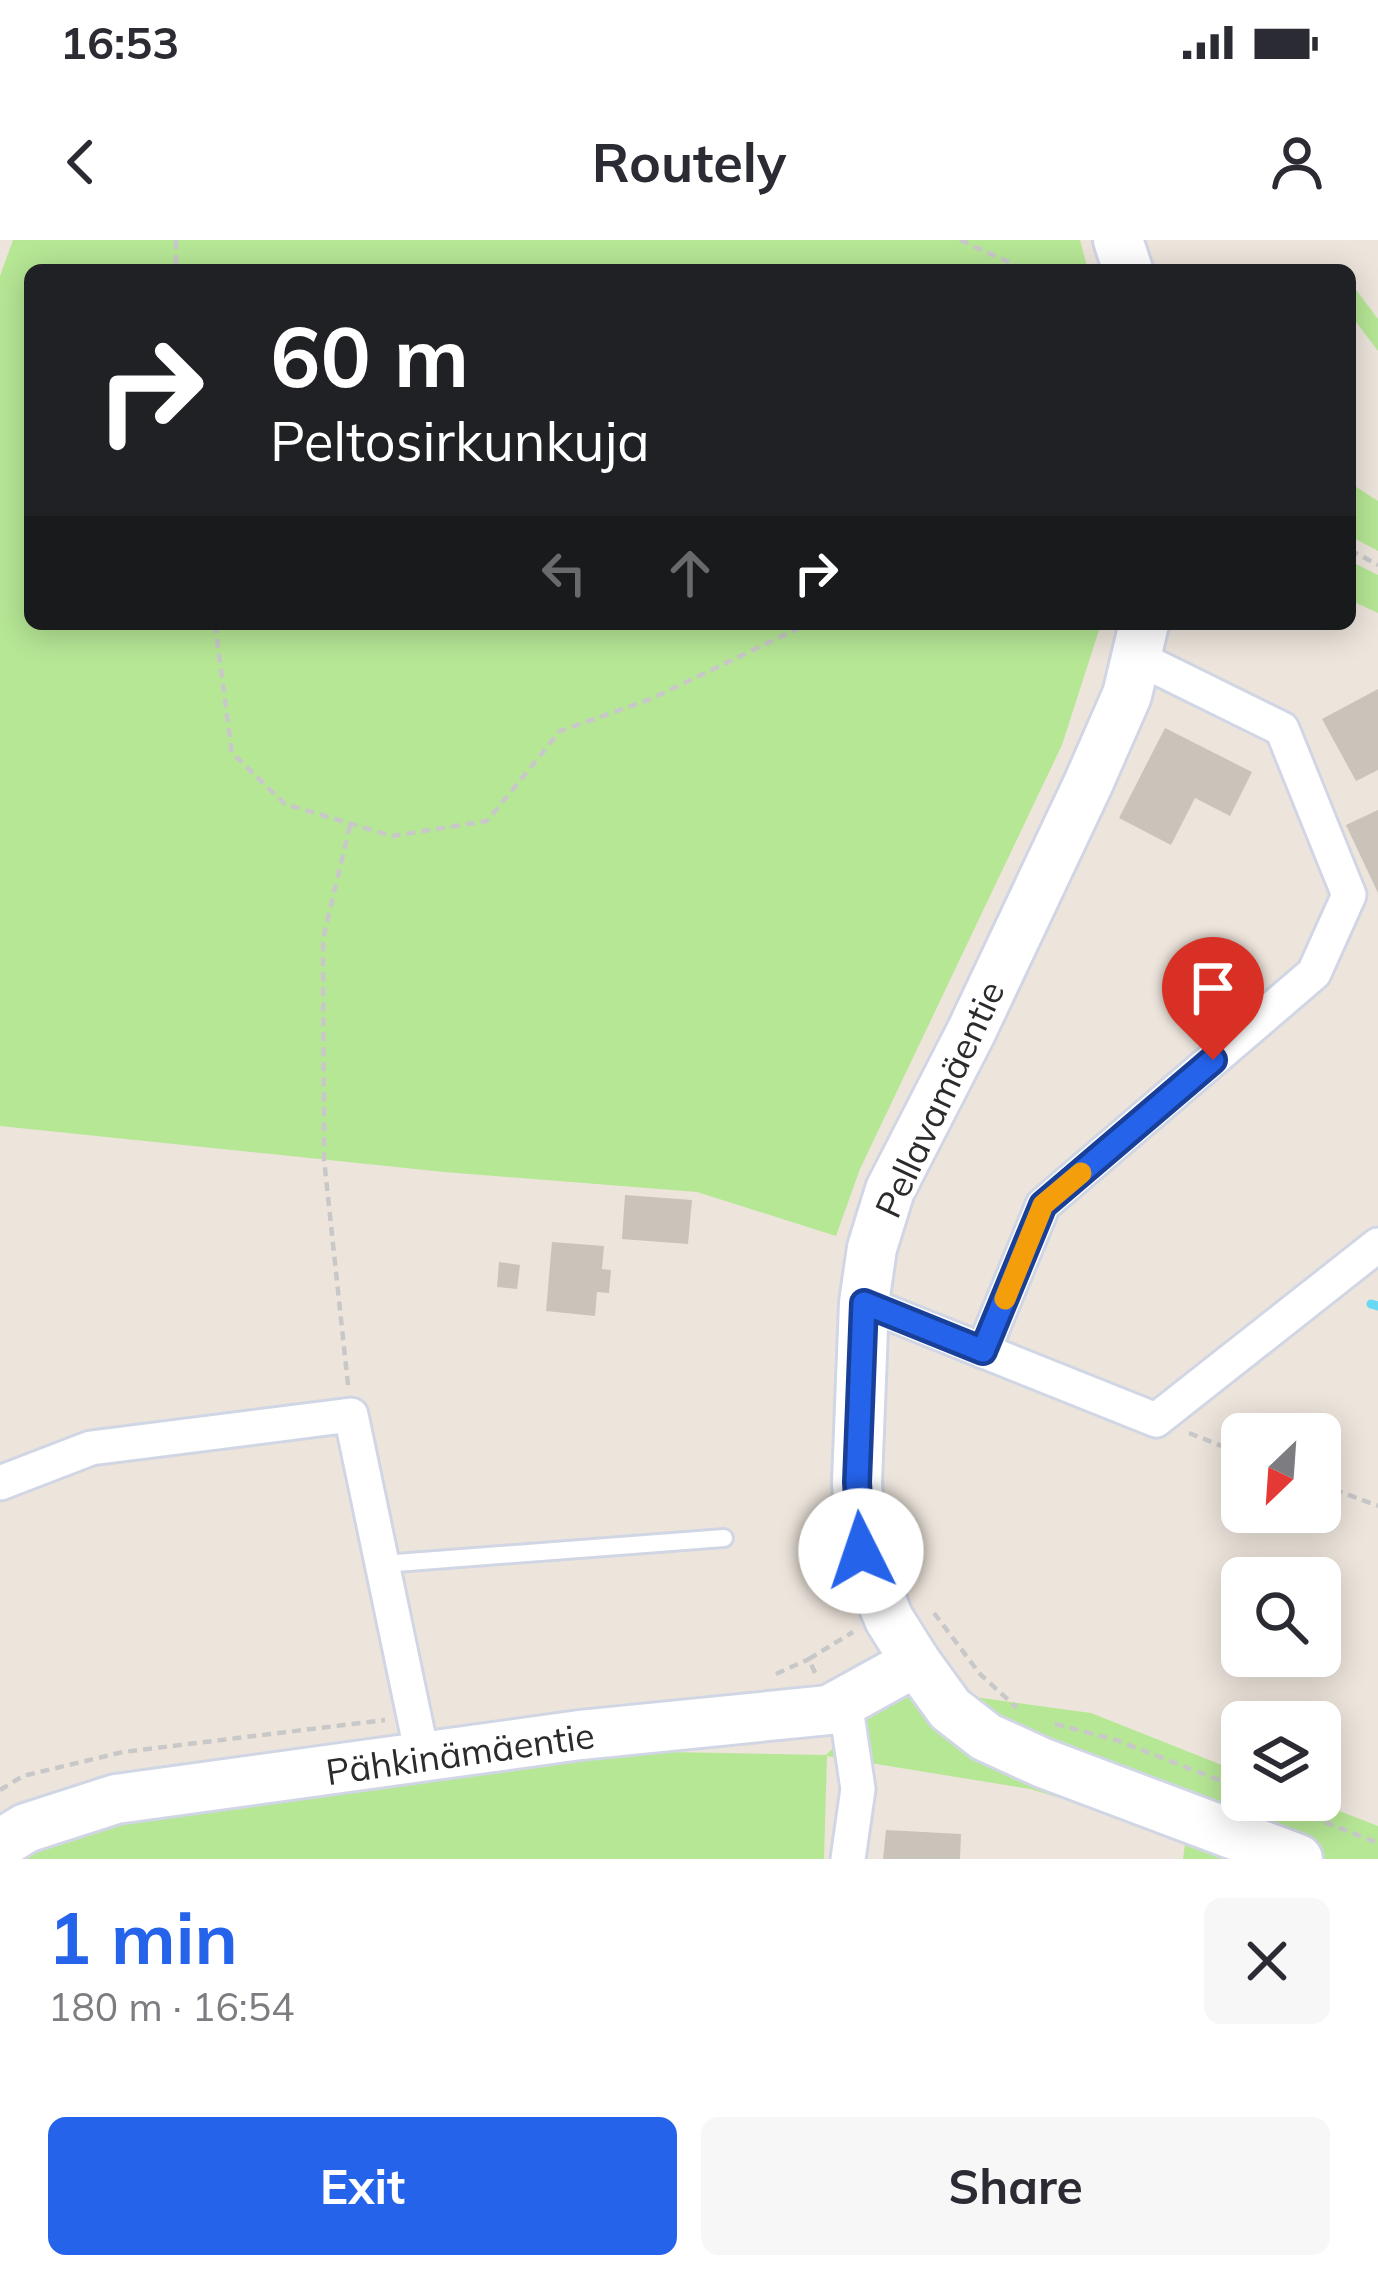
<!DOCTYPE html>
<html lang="en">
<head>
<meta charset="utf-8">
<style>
  :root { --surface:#fff; --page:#f7f7f7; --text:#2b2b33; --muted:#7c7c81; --accent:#2563eb }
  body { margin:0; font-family:Mulish,sans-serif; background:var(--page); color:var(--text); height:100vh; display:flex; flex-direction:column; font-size:45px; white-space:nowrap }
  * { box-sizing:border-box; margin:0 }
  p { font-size:39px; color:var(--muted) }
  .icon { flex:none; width:66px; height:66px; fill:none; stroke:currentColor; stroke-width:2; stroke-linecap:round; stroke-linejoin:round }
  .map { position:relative; height:1619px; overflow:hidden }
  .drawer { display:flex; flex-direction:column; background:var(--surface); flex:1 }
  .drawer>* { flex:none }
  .top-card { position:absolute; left:24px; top:24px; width:1332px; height:366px; border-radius:18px; box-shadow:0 6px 30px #0003; background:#202124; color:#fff; overflow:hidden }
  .needle { width:78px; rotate:205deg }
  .tools { position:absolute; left:1221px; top:1173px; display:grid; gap:24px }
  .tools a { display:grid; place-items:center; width:120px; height:120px; border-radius:18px; background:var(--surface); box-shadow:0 6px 30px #0003; font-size:60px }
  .pin { position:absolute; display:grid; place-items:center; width:102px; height:102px; color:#fff; margin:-123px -51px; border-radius:50% 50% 50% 0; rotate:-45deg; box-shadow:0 0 12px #0007 }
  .pin .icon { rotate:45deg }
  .me { position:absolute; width:132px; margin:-66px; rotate:356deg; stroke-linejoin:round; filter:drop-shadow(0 0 9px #0008) }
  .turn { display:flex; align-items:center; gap:42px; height:252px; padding:0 48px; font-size:54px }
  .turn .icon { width:156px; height:156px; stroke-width:2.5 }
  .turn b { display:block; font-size:84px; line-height:102px }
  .lanes { display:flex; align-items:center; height:114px; padding:0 48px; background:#0003; justify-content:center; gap:60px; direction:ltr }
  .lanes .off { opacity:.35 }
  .round { display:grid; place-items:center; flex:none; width:126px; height:126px; border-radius:18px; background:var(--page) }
  .summary { display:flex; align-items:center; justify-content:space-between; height:204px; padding:0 48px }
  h1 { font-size:72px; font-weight:700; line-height:90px; color:var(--accent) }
  .cta { display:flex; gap:24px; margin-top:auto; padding:24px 48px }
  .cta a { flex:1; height:138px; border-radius:18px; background:var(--accent); color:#fff; font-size:48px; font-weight:700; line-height:138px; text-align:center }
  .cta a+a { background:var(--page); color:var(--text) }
  .status { display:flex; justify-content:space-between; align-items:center; height:84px; padding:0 60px; background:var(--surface); direction:ltr }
  .status svg { height:33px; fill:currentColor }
  header { display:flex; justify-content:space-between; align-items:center; height:156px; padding:0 48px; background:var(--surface); font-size:54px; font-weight:700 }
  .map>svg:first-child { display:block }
</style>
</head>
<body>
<div class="status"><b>16:53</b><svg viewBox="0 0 49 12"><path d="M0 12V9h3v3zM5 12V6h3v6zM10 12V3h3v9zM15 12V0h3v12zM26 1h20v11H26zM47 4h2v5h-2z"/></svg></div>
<header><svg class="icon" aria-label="back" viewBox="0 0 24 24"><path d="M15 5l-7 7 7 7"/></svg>Routely<svg class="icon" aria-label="person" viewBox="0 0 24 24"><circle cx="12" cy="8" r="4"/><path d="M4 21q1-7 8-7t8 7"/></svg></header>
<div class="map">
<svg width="1378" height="1619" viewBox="0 0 1378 1619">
  <rect width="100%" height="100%" fill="#ede5dc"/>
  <!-- green -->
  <g fill="#b6e795">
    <polygon points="13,0 1080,0 1088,30 30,30 30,384 1101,384 1062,505 860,929 836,996 697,952 444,932 0,886 0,36"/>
    <polygon points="1350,42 1378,79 1378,111 1350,74"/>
    <polygon points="1350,243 1378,261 1378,311 1350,296"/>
    <polygon points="1350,321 1378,335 1378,373 1350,360"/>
    <polygon points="874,1443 1091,1473 1242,1533 1242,1560 1311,1560 1378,1586 1378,1619 1183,1619 1186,1596 1030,1549 827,1516 824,1619 14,1619 73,1590 141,1572 612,1511 826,1515 869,1474"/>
  </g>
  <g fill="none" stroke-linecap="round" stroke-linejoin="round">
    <!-- stream -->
    <polyline stroke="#69d8f5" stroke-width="9" points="1371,1064 1378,1066"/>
  </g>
  <!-- building -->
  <g fill="#c9c3ba">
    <polygon points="1378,449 1378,530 1356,541 1322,479"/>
    <polygon points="1165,488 1252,532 1230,576 1195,558 1171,605 1119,578"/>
    <polygon points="1378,570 1378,653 1346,585"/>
    <polygon points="625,955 692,960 688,1004 622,999"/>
    <polygon points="552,1002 604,1006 602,1029 611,1030 609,1053 597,1052 595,1076 546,1071"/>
    <polygon points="499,1022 520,1025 517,1049 497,1047"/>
    <polygon points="886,1590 961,1594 960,1619 883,1619"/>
  </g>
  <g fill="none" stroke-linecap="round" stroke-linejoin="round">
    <defs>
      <polyline id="lane" points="383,1324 724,1298"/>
      <g id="street">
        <polyline points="864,1063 1156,1180 1378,1005"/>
        <polyline points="983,1111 1043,965 1314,733 1349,655 1282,489 1136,417"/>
        <polyline points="0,1243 91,1208 351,1175 423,1519"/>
        <polyline points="845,1461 858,1549 848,1619"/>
      </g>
      <g id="secondary">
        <polyline points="1118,0 1128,30"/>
        <polyline points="1144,384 1127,455 1088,544 971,792 890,950 872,1008 864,1063 857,1242 861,1311 889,1379 916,1422 950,1469 986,1497 1043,1523 1298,1619"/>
        <polyline points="0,1604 26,1588 116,1559 580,1495 829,1470 916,1422"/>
      </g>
    </defs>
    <!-- lane casing -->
    <use href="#lane" stroke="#d1d6e4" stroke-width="22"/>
    <!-- street casing -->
    <use href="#street" stroke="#d1d6e4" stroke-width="39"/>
    <!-- secondary casing -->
    <use href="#secondary" stroke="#d1d6e4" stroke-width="54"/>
    <!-- path -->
    <g stroke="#c8c8c8" stroke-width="4.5" stroke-dasharray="9 6" stroke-linecap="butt">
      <polyline points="176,0 176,30"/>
      <polyline points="960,0 1026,30"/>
      <polyline points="1350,310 1378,325"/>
      <polyline points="215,384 232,513 285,564 392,596 487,581 560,491 651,459 807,384"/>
      <polyline points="348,1145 324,919 323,699 350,585"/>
      <polyline points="1189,1193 1242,1214"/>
      <polyline points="1320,1244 1378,1266"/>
      <polyline points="934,1373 980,1434 1017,1468"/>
      <polyline points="815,1433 809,1419 853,1392"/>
      <polyline points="776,1434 809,1419"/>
      <polyline points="1055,1484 1116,1500 1242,1549"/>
      <polyline points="0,1550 23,1536 123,1512 385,1480"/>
      <polyline points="1269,1560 1378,1603"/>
    </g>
    <!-- lane -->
    <use href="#lane" stroke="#fff" stroke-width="16"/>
    <!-- street -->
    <use href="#street" stroke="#fff" stroke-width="33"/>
    <!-- secondary -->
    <use href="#secondary" stroke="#fff" stroke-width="48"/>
  </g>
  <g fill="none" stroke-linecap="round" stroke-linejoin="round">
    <defs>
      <polyline id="route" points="861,1311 857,1242 864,1063 983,1111 1043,965 1213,820"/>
    </defs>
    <!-- route casing -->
    <use href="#route" stroke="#184099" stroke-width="30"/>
    <!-- route -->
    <use href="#route" stroke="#2563eb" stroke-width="21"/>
    <!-- slow -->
    <polyline stroke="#f59e0b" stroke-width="21" points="1005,1059 1043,965 1081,933"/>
  </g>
  <g text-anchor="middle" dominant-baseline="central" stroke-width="10" stroke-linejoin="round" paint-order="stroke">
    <!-- street labels -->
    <g font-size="36" fill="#2b2b2b" stroke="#fff">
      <text transform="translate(939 859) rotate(-65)">Pellavamäentie</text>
      <text transform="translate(460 1513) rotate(-8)">Pähkinämäentie</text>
    </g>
  </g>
</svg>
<div class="tools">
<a><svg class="needle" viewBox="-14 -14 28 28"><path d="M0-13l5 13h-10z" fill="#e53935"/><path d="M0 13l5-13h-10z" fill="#7c7c81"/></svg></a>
<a><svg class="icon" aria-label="search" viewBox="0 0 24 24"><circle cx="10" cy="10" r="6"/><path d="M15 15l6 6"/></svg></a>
<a><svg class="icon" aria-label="layers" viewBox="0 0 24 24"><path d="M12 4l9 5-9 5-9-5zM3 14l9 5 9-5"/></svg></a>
</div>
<div class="pin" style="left:1213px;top:820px;background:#d93025"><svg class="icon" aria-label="arrive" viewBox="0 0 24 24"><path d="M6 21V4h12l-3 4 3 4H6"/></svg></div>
<svg class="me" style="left:861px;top:1311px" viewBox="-20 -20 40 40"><circle r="19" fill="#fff"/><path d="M0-13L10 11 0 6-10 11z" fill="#2563eb"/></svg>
<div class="top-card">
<div class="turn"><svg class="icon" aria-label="right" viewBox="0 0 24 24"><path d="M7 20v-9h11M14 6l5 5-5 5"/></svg><div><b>60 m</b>Peltosirkunkuja</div></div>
<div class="lanes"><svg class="icon off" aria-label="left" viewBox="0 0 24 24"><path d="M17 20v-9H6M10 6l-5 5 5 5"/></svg><svg class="icon off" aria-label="ahead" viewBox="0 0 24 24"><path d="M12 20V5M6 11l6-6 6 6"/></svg><svg class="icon" aria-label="right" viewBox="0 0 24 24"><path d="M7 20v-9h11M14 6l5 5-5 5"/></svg></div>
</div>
</div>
<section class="drawer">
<div class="summary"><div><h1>1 min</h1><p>180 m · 16:54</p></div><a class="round"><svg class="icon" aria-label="close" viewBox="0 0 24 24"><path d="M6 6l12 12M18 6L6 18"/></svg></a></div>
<div class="cta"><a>Exit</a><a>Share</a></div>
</section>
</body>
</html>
